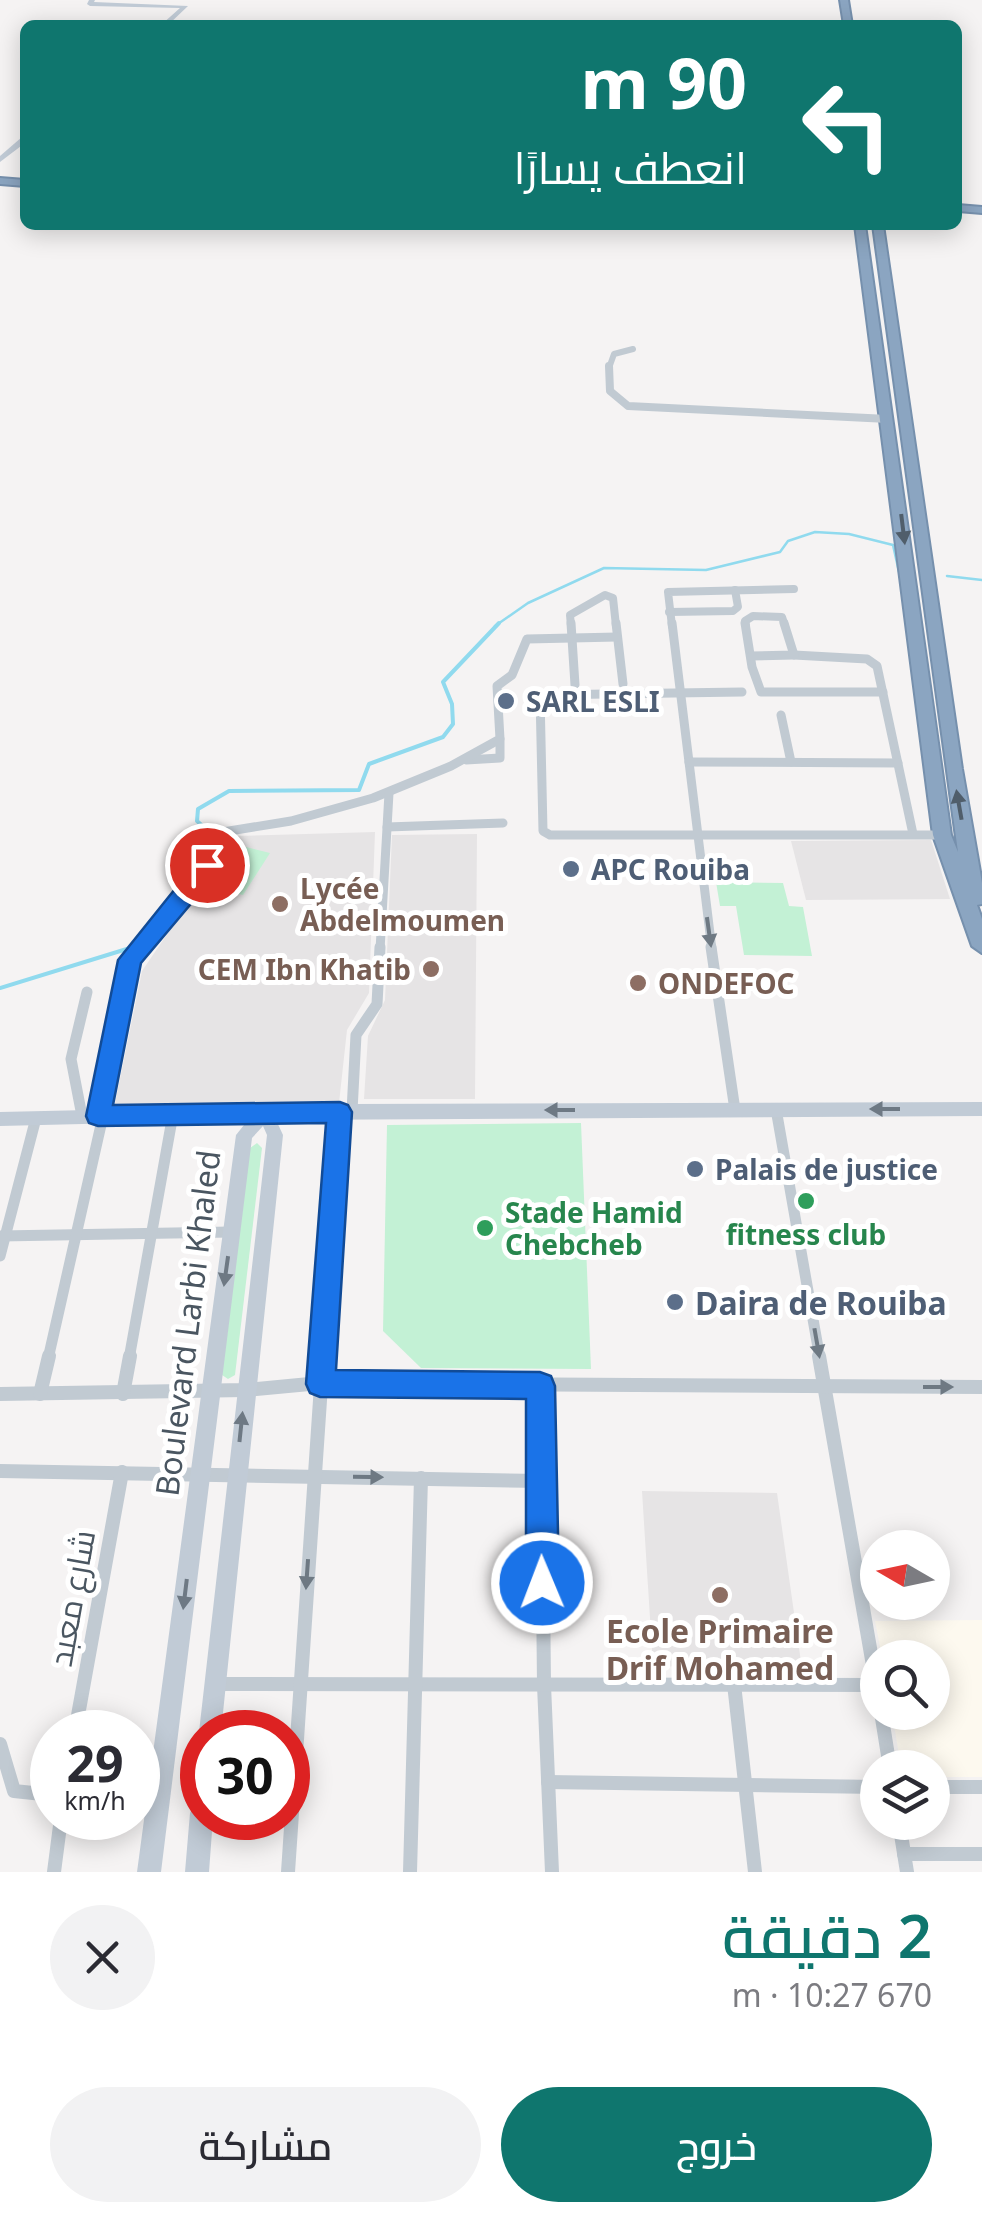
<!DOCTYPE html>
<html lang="ar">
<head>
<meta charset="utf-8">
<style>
  :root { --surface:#fff; --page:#f2f2f3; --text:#2b2b33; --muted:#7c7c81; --accent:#0f766e }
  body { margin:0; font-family:"Noto Sans",Cairo,sans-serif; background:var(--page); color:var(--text); direction:rtl; height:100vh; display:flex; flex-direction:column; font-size:38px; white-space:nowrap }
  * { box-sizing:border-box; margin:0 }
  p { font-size:32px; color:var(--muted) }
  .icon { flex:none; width:55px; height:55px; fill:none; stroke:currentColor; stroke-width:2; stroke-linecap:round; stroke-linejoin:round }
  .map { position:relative; height:1872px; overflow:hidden; direction:ltr }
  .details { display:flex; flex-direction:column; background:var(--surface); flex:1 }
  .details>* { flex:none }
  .guide { position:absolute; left:20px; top:20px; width:942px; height:210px; border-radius:15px; box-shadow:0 5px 25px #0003; direction:rtl; background:#0f766e; color:#fff; overflow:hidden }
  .needle { width:65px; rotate:279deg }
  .controls { position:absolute; left:860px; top:1530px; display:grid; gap:20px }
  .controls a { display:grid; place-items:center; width:90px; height:90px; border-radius:50%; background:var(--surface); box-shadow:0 5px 25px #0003; font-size:50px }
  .speed { position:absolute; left:30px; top:1710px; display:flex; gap:20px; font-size:50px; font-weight:700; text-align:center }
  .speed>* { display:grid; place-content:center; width:130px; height:130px; border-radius:50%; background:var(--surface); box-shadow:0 5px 25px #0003; line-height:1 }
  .speed small { font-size:25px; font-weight:400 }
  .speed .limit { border:15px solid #d22; background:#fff; color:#111 }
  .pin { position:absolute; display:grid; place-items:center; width:85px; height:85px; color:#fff; margin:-42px; border:5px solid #fff; border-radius:50%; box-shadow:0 2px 10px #0007 }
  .me { position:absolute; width:110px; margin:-55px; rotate:359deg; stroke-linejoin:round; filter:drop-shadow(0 0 8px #0008) }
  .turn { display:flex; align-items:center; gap:35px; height:210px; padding:0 50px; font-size:45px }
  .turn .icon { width:130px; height:130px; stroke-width:2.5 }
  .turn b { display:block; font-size:70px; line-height:85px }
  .round { display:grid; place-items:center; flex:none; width:105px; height:105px; border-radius:52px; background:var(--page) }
  .headline { display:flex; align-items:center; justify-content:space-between; height:170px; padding:0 50px }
  h1 { font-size:60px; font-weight:600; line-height:75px; color:var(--accent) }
  .button { display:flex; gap:20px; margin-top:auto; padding:20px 50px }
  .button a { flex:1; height:115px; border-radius:60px; background:var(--accent); color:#fff; font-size:40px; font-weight:600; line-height:115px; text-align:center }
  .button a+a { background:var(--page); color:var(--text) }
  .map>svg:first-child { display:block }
</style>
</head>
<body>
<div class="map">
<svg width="982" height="1872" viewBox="0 0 982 1872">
  <rect width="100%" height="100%" fill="#f5f3f3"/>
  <!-- commercial -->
  <polygon fill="#fdf9ef" points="982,1620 982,1777 933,1777 932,1768 901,1767 892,1713 932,1712 932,1658 882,1657 875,1621"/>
  <!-- education -->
  <g fill="#e6e4e5">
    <polygon points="375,832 369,993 347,1030 339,1103 114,1108 142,971 234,836"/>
    <polygon points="477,834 475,1099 364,1099 368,1036 385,1000 392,835"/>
    <polygon points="931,840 950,899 806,900 791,841"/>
    <polygon points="642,1491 777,1493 802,1669 653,1666"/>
  </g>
  <!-- green -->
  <g fill="#c3f1d5">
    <polygon points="242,846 270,853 243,895 214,888"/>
    <polygon points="716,882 783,883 789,906 803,907 812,956 744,955 736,906 720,906"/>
    <polygon points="581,1123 591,1369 421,1368 383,1331 387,1125"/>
    <polygon points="257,1143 262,1148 235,1375 228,1379 222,1375 250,1148"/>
  </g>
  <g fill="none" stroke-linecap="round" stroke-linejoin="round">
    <!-- stream-far1 -->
    <g stroke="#90daee" stroke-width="2.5">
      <polyline points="947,576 982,580"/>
      <polyline points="495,626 528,603 604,568 706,570 780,552 788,541 815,532 849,534 893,545 899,572"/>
    </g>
    <!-- stream -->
    <g stroke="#90daee" stroke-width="4">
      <polyline points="214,842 216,838 197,821 198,809 229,791 359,790 369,764 443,737 453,724 452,704 443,682 499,623"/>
      <polyline points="0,988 130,948 157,914 174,903"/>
    </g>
    <defs>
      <g id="highway">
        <polygon points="840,0 848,0 852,25 844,25"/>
        <polygon points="0,178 25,180 25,186 0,184"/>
        <polygon points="958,205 982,207 982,213 958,211"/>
        <polygon points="855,225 865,225 951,835 958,852 873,225 883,225 962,769 982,883 982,904 977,905 982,919 982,953 972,946 933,835"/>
      </g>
    </defs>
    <!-- highway casing -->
    <use href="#highway" stroke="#7690ad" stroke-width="4"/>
    <!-- street-far4 -->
    <polyline stroke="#c1cad2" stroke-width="6" points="609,368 614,354 633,349"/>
    <!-- street-far3 -->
    <g stroke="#c1cad2" stroke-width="8">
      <polyline points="609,366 610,391 628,406 888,419"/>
      <polyline points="669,612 733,611 738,607 735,590"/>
      <polyline points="571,626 570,615 605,595 613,598 616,626"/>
      <polyline points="672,626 668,592 794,589"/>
      <polyline points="746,626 745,621 753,616 782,617 785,626"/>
    </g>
    <!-- street-far2 -->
    <g stroke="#c1cad2" stroke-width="9">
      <polyline points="571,623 575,685"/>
      <polyline points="616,623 623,684"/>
      <polyline points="672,623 712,950"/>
      <polyline points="745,623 752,667 761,692 883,692"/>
      <polyline points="794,655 867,659 877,666 913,834"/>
      <polyline points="751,656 794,655 784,623"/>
      <polyline points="742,692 540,695 543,831 550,835 942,835"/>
      <polyline points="781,715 791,762"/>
      <polyline points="466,760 500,758 500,739"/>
      <polyline points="689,762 898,763"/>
      <polyline points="387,827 503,823"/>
      <polyline points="138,950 198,879 223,832 291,821 373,798 451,766 500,739 497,686 512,675 527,639 617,637"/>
      <polyline points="380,950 389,793"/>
    </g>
    <!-- street-far1 -->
    <g stroke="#c1cad2" stroke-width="11">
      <polyline points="711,947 735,1110"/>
      <polyline points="776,1109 820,1359"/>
      <polyline points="352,1111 356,1035 377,1004 380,947"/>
      <polyline points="98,1115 129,960 140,947"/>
      <polyline points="82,1116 71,1059 87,992"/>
      <polyline points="0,1236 231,1232"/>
      <polyline points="0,1256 36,1118"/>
      <polyline points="48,1359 103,1116"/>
      <polyline points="129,1359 173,1114"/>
      <polyline points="323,1359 340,1112"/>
    </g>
    <!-- street -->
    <g stroke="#c1cad2" stroke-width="14">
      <polyline points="819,1356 878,1694"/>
      <polyline points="541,1386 544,1685 552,1872"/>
      <polyline points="0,1394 245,1390 320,1383 982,1387"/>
      <polyline points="40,1394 49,1356"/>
      <polyline points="123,1394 130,1356"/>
      <polyline points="0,1471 541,1481"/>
      <polyline points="217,1684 876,1685"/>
      <polyline points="734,1684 755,1872"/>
      <polyline points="881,1712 890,1768"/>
      <polyline points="75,1732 122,1472"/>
      <polyline points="0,1744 14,1791 52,1795"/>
      <polyline points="548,1782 878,1787"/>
      <polyline points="932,1787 982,1787"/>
      <polyline points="138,1796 158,1796"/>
      <polyline points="899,1822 907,1872"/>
      <polyline points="904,1854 982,1854"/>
      <polyline points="54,1872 61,1818"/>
      <polyline points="288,1872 323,1356"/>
      <polyline points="410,1872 421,1478"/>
    </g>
    <!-- secondary -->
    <g fill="#c1cbd6" fill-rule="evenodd">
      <polygon points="89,0 95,0 94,2 188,6 168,25 161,25 180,8 90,6 87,4"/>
      <polygon points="22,137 25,137 25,143 0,162 0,156"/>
      <polygon points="982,1102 982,1116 276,1120 283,1135 221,1732 202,1732 202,1740 199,1732 267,1135 263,1126 252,1138 161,1872 137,1872 236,1135 248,1120 0,1126 0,1112 352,1104"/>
      <polygon points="202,1801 202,1818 213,1818 209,1872 185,1872 190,1813 194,1805"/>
    </g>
    <!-- highway -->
    <use href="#highway" fill="#8ba5c1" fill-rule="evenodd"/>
  </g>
  <!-- one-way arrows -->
  <defs><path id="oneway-solid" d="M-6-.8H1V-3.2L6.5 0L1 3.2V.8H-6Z" transform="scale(2.5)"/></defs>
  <g fill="#505e6b">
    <use href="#oneway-solid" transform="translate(903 529) rotate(83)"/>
    <use href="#oneway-solid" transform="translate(959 805) rotate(-100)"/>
  </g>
  <g fill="#6e7983">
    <use href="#oneway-solid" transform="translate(709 932) rotate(82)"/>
    <use href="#oneway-solid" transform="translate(817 1343) rotate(80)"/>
    <use href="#oneway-solid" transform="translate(938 1387)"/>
    <use href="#oneway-solid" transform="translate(368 1477) rotate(1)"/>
    <use href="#oneway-solid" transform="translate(307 1574) rotate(94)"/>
  </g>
  <g fill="#6e7984">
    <use href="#oneway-solid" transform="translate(885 1109) rotate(180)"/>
    <use href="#oneway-solid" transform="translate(560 1110) rotate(180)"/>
    <use href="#oneway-solid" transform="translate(226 1271) rotate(98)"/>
    <use href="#oneway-solid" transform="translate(241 1427) rotate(-84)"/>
    <use href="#oneway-solid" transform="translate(185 1594) rotate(97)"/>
  </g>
  <!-- route -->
  <polygon fill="#1a73e8" stroke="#114b97" stroke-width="2.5" points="207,857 214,859 218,865 195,899 141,963 113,1105 340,1102 348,1105 352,1112 336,1370 540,1372 551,1376 555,1386 559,1583 554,1594 542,1599 531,1594 526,1583 526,1399 320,1397 310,1393 306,1384 326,1123 98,1126 89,1123 86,1116 118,960 199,859"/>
  <!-- markers -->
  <g fill="#5c6f8a" stroke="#fff" stroke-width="4">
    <circle cx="506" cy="701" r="10"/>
    <circle cx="571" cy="869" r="10"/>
    <circle cx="695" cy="1169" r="10"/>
    <circle cx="675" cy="1302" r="10"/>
  </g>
  <g fill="#8d6e63" stroke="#fff" stroke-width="4">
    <circle cx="280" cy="904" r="10"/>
    <circle cx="431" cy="969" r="10"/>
    <circle cx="638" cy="983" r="10"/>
    <circle cx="720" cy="1595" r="10"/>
  </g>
  <g fill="#2e9e5b" stroke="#fff" stroke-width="4">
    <circle cx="806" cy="1201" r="10"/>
    <circle cx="485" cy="1228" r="10"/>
  </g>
  <g text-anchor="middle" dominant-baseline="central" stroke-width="10" stroke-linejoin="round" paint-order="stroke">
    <!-- service labels -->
    <g font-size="28" font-weight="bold" fill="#4e5e75" stroke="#fff" text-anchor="start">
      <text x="526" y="701">SARL ESLI</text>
      <text x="591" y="869">APC Rouiba</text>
      <text x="715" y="1169">Palais de justice</text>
    </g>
    <!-- education labels -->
    <g font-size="28" font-weight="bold" fill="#785e54" stroke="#fff" text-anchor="start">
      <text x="300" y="888">Lycée<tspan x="300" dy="32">Abdelmoumen</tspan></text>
      <text x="411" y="969" text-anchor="end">CEM Ibn Khatib</text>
      <text x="658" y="983">ONDEFOC</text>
    </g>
    <!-- leisure labels -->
    <g font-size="28" font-weight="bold" fill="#27864d" stroke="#fff" text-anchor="start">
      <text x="505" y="1212">Stade Hamid<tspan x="505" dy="32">Chebcheb</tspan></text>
      <text x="806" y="1234" text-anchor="middle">fitness club</text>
    </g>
    <!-- near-service labels -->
    <g font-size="32" font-weight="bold" fill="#4e5e75" stroke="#fff" text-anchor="start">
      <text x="695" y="1302">Daira de Rouiba</text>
    </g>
    <!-- near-street labels -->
    <g font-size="32" fill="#4a5661" stroke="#fff">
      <text transform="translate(187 1323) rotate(-83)">Boulevard Larbi Khaled</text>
      <text transform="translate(71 1598) rotate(-80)">شارع معبد</text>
    </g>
    <!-- near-education labels -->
    <g font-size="32" font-weight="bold" fill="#785e54" stroke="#fff">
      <text x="720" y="1630">Ecole Primaire<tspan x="720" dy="37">Drif Mohamed</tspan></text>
    </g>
  </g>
</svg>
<div class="controls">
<a><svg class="needle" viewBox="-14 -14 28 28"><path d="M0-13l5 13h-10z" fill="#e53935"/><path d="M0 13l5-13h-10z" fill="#7c7c81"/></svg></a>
<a><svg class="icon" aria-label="search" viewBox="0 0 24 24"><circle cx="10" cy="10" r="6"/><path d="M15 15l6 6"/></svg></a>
<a><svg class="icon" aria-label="layers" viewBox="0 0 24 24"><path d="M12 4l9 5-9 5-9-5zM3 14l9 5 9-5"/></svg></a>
</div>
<div class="speed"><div>29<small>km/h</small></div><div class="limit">30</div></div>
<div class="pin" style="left:207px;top:865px;background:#d93025"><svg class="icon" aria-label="arrive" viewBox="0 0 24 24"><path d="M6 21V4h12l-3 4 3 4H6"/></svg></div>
<svg class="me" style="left:542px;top:1583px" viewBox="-20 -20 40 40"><circle r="17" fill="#1a73e8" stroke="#fff" stroke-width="3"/><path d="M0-11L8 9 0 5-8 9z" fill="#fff"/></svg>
<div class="guide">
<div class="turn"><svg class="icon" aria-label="left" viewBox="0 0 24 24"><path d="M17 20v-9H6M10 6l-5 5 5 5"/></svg><div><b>90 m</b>انعطف يسارًا</div></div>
</div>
</div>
<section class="details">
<div class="headline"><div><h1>2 دقيقة</h1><p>670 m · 10:27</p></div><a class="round"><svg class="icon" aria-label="close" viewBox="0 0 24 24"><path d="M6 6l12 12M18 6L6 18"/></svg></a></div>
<div class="button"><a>خروج</a><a>مشاركة</a></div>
</section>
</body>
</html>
